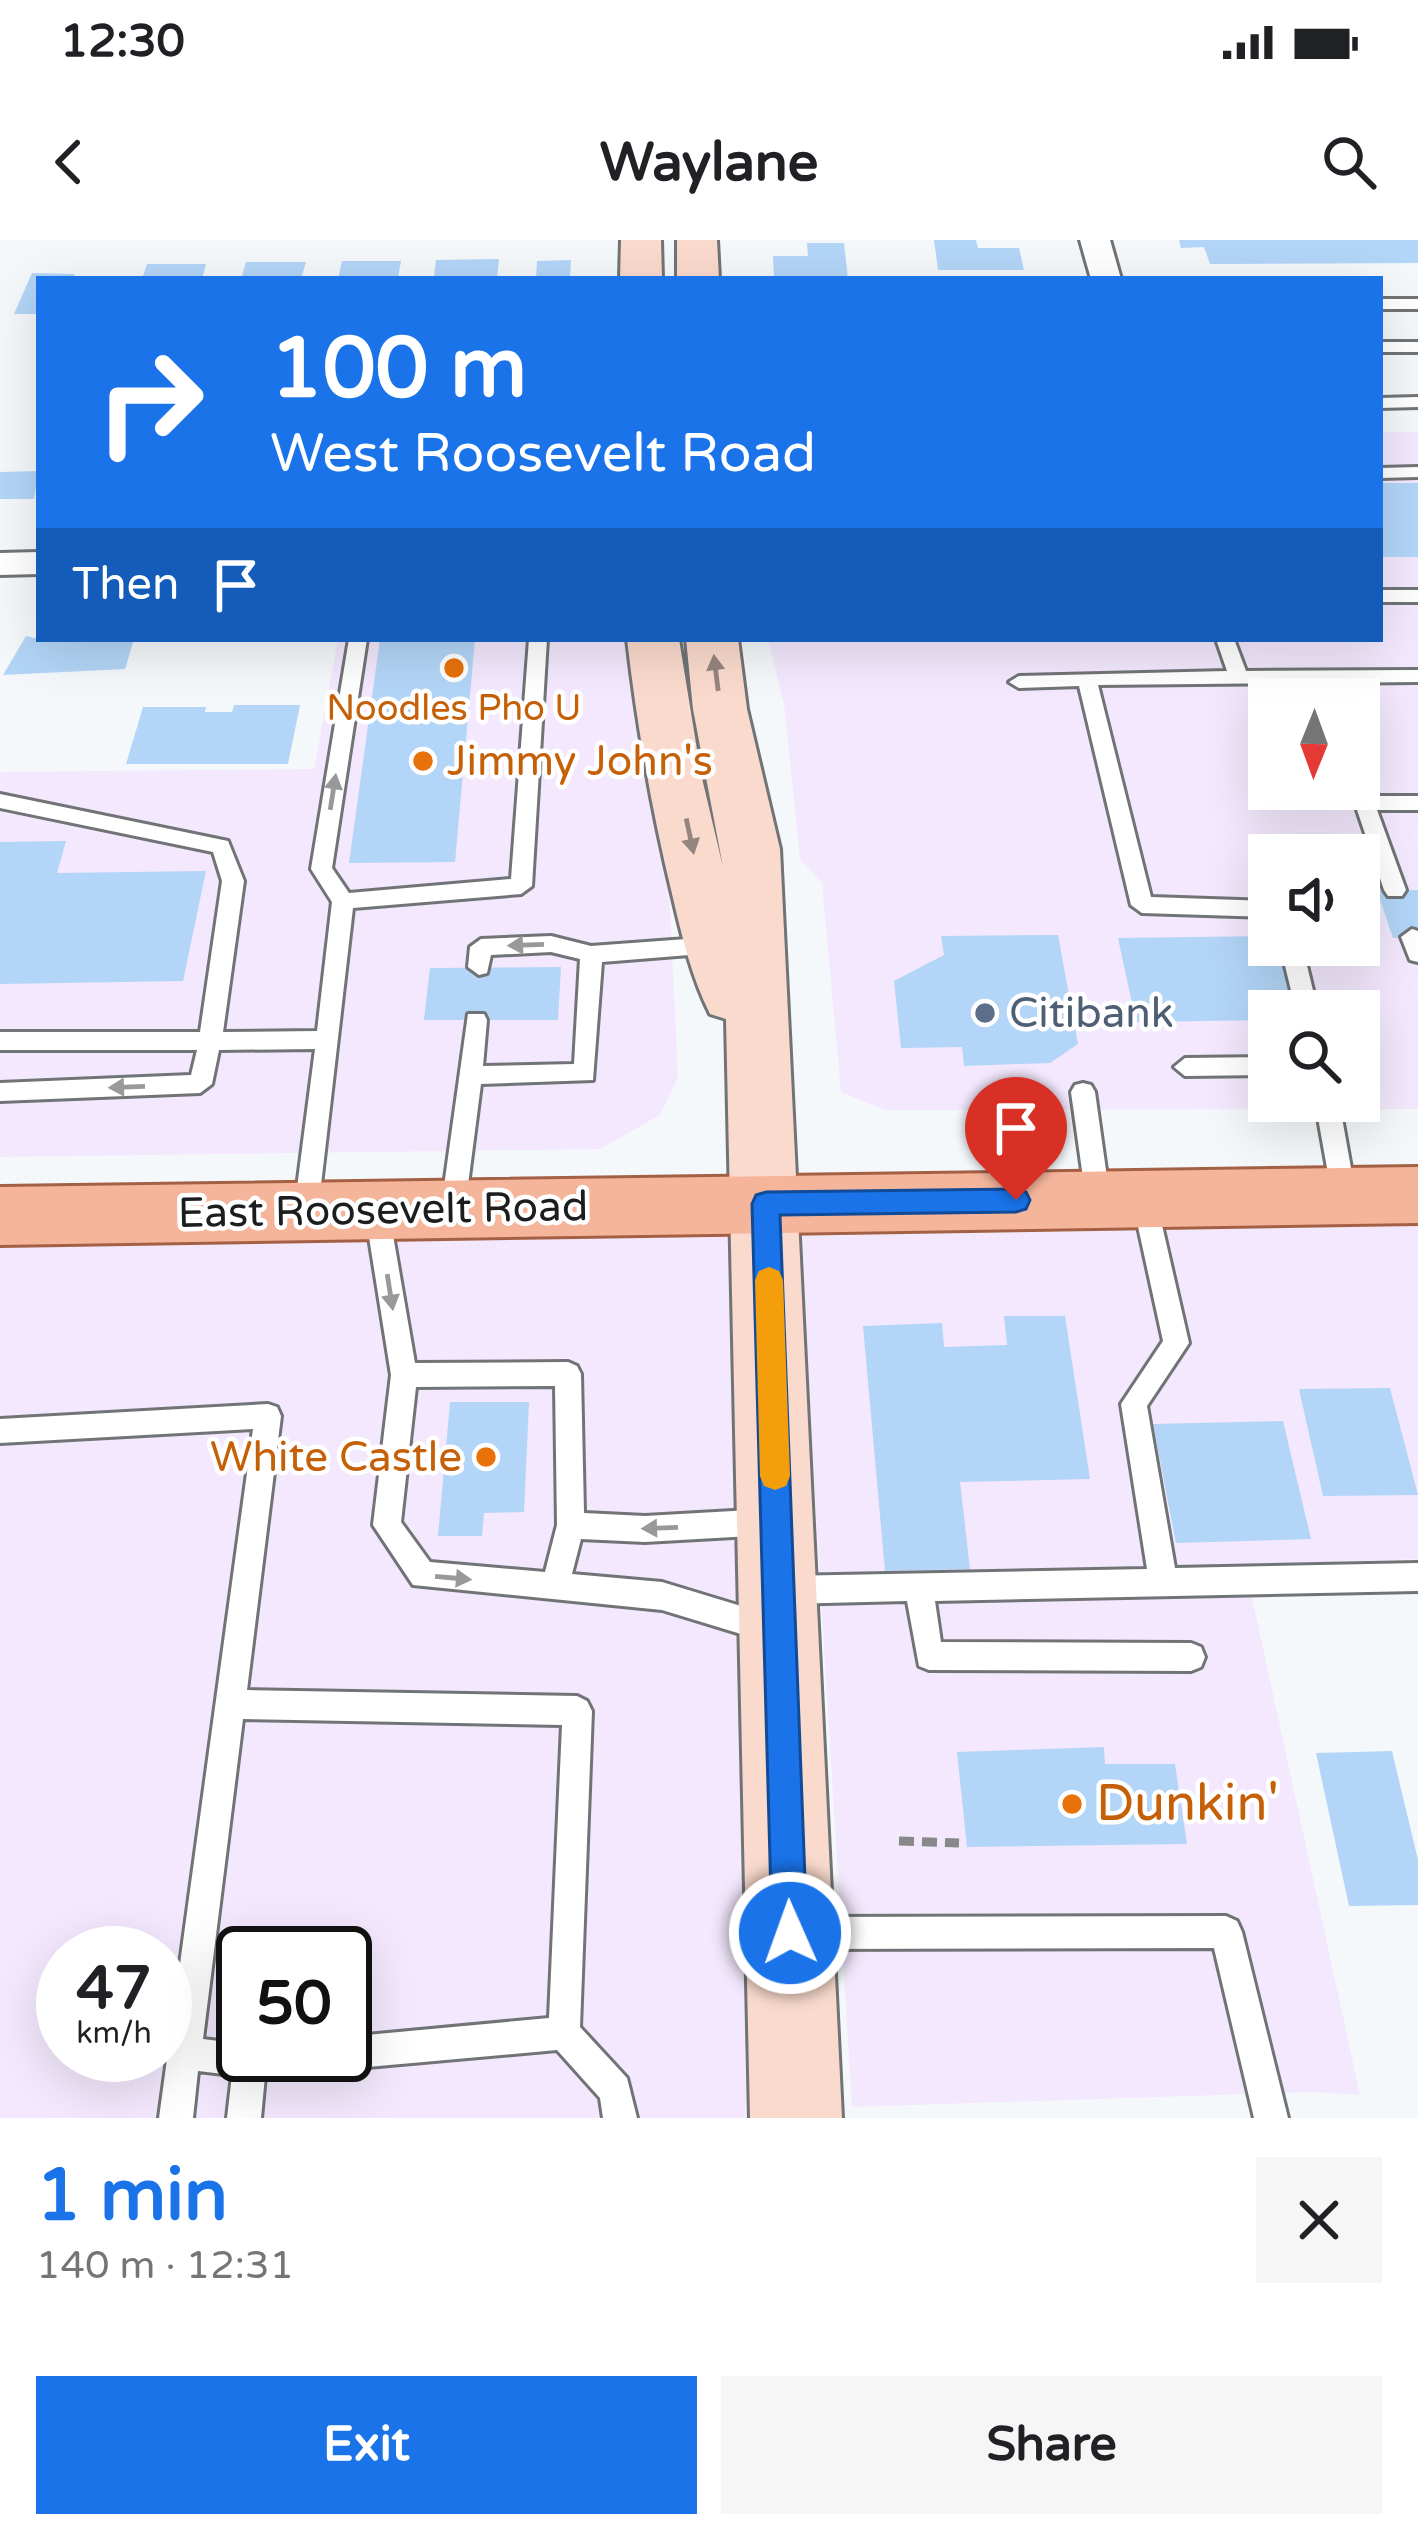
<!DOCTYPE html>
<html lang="en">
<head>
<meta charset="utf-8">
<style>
  :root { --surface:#fff; --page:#f6f6f6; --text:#202124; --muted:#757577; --accent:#1a73e8 }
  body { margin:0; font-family:"Varela Round",sans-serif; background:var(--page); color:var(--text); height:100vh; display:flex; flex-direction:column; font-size:45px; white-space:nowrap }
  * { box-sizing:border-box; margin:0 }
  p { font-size:39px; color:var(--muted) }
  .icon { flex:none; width:66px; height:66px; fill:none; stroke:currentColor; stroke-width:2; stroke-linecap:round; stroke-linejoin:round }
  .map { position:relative; height:1878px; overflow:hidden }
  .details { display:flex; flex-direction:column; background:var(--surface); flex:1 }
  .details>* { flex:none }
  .top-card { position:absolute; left:36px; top:36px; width:1347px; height:366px; border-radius:0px; box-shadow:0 12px 48px #0002; background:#1a73e8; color:#fff; overflow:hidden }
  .needle { width:78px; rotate:181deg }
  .fabs { position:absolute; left:1248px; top:438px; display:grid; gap:24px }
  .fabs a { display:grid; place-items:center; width:132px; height:132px; border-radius:0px; background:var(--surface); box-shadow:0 12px 48px #0002; font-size:60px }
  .speed { position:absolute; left:36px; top:1686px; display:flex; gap:24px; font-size:60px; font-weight:700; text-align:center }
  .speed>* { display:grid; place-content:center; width:156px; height:156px; border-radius:50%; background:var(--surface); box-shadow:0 12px 48px #0002; line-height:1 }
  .speed small { font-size:30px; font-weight:400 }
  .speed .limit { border:6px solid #111; border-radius:18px; background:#fff; color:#111 }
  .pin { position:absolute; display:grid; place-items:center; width:102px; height:102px; color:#fff; margin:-123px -51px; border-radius:50% 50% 50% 0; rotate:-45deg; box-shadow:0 0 12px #0007 }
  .pin .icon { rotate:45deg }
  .me { position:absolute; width:132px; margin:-66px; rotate:358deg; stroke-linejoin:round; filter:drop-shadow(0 0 9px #0008) }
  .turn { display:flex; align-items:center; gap:42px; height:252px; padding:0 36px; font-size:54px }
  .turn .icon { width:156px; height:156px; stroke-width:2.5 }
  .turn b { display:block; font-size:84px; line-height:102px }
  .then { display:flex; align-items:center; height:114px; padding:0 36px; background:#0003; gap:24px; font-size:45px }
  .round { display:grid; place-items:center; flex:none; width:126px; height:126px; border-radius:0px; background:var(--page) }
  .headline { display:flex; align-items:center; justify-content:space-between; height:204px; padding:0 36px }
  h1 { font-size:72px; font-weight:700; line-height:90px; color:var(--accent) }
  .cta { display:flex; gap:24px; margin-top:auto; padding:24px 36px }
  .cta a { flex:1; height:138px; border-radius:0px; background:var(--accent); color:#fff; font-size:48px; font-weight:700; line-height:138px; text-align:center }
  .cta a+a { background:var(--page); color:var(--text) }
  .status { display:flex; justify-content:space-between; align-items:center; height:84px; padding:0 60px; background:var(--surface); direction:ltr }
  .status svg { height:33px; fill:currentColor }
  header { display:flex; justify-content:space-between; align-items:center; height:156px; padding:0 36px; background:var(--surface); font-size:54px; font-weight:700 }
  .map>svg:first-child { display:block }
</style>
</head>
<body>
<div class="status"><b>12:30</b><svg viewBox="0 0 49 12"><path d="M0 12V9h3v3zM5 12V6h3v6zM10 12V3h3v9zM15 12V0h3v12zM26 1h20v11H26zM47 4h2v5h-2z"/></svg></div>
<header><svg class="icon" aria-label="back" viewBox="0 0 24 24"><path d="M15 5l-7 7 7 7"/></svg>Waylane<svg class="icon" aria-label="search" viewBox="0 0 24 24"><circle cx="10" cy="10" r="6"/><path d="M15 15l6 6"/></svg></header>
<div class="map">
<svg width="1418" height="1878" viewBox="0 0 1418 1878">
  <rect width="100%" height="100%" fill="#f5f8fb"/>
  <!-- commercial -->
  <g fill="#f3e8fd" fill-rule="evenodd">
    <path d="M 1380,192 L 1418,192 L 1418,869 L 885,870 L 841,852 L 822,643 L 800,619 L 784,464 L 768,399 L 1380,399 ZM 1269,459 L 1359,459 L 1359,549 L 1269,549 ZM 1269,615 L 1359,615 L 1359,705 L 1269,705 ZM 1269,771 L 1359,771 L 1359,861 L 1269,861 Z"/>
    <polygon points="338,399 631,399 632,447 669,647 678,837 660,875 600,909 0,917 0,532 314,529"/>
    <polygon points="1418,986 1418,1319 1245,1325 1360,1855 1314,1852 852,1867 799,996"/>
    <path d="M 739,992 L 769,1878 L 0,1878 L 0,1004 ZM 63,1713 L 165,1713 L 165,1815 L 63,1815 ZM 243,1713 L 345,1713 L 345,1815 L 243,1815 Z"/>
  </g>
  <!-- building -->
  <g fill="#b3d5f7">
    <polygon points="934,0 976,0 978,8 1019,8 1024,30 938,30"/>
    <polygon points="1179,0 1418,0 1418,23 1210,24 1204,7 1181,8"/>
    <polygon points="807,3 844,3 848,39 774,39 773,16 808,16"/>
    <polygon points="499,19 497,38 434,37 436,20"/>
    <polygon points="571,20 570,39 536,39 537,21"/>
    <polygon points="342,21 401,21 398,38 338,39"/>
    <polygon points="246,22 306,22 301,39 241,39"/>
    <polygon points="147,24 206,24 202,39 142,39"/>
    <polygon points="32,33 75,34 73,39 39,39 39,74 14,74"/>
    <polygon points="39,231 34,259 0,259 0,232"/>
    <rect x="1380" y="243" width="38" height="74"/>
    <polygon points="26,396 39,399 134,399 125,429 3,435"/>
    <polygon points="380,399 475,399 455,622 349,623"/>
    <polygon points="234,465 300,465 288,524 126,524 143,467 206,467 205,472 232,472"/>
    <polygon points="66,601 57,633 206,631 183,741 0,744 0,602"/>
    <polygon points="1418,650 1418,697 1393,698 1377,651"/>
    <polygon points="1058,695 1078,804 1050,823 964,826 962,807 901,808 894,741 944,715 941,696"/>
    <polygon points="1269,696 1269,705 1278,705 1296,771 1269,771 1269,780 1136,782 1118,698"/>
    <polygon points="561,727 558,780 424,780 430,728"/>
    <polygon points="1004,1076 1065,1076 1090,1239 960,1242 970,1329 885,1331 863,1086 942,1083 944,1107 1007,1105"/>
    <polygon points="1390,1148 1418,1255 1323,1256 1299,1149"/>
    <polygon points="450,1162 529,1162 524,1272 484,1273 482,1296 438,1296"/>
    <polygon points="1283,1181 1311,1299 1176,1303 1153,1184"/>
    <polygon points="1104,1507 1105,1524 1175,1524 1187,1604 967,1607 957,1512"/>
    <polygon points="1392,1511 1418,1620 1418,1665 1349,1666 1316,1513"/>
  </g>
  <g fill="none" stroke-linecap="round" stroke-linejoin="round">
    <defs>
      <g id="lane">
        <rect x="1380" y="59" width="38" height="10"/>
        <rect x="1380" y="102" width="38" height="10"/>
        <polygon points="1418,157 1418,167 1380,168 1380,158"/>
        <polygon points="1418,227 1418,237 1380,238 1380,228"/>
        <rect x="1380" y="350" width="38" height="12"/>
        <polygon points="349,399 367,399 332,628 349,653 511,639 529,399 547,399 532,646 521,654 353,668 318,971 315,978 306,981 297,978 294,971 315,809 219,810 212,844 200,853 0,861 0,843 191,835 197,810 0,810 0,792 200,792 222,641 213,612 0,568 0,554 228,601 244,641 223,792 317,791 332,662 311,629"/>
        <polygon points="1216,399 1234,399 1246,431 1418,430 1418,442 1098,445 1151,657 1269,661 1269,677 1142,673 1131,665 1079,446 1019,448 1009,442 1019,436 1227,431"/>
        <polygon points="1359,540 1366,542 1372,556 1418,556 1418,570 1377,570 1406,650 1402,656 1388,656 1384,650 1350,549 1359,549"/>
        <polygon points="1412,689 1418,691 1418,722 1410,720 1401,697"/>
        <polygon points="551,696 591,706 714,697 725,705 714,713 602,722 593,840 481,844 465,968 462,975 453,978 444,975 441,968 468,774 484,774 487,780 483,826 574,824 580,719 551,712 491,715 487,733 479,735 468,727 470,707 481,699"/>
        <polygon points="1280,705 1302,705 1318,771 1296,771"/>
        <polygon points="1269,817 1269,835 1185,836 1174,827 1185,818"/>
        <polygon points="1083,843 1091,845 1095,852 1110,959 1107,966 1089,966 1086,959 1071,852 1075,845"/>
        <polygon points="1315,861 1339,861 1356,956 1353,963 1335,963 1332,956"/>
        <polygon points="1144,949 1153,952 1156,959 1189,1103 1147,1166 1175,1328 1418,1323 1418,1351 935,1361 941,1402 1191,1403 1201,1407 1205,1417 1201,1427 1191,1431 929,1430 919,1426 907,1361 785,1364 775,1360 771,1350 775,1340 785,1336 1147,1329 1121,1164 1163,1101 1132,959 1135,952"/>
        <path d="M 377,962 L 386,965 L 389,972 L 415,1123 L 568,1122 L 577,1126 L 581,1134 L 584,1273 L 645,1276 L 768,1269 L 778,1273 L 782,1282 L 778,1291 L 768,1295 L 645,1302 L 581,1299 L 572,1334 L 662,1342 L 767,1374 L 777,1378 L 781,1388 L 777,1398 L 767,1402 L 662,1370 L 413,1345 L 373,1285 L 391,1135 L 365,972 L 368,965 ZM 555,1146 L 557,1285 L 545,1332 L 430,1322 L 401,1282 L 416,1147 Z"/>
        <path d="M 268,1164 L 277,1167 L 281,1176 L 247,1450 L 577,1456 L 587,1461 L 592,1471 L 580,1787 L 627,1838 L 637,1878 L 603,1878 L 600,1858 L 557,1810 L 345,1829 L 332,1822 L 319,1831 L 265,1836 L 261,1878 L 227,1878 L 232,1835 L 198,1831 L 193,1878 L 159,1878 L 253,1189 L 0,1203 L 0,1179 ZM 243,1479 L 562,1485 L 549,1778 L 345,1797 L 345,1815 L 243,1815 L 243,1804 L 203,1799 Z"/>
        <polygon points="1226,1676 1237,1681 1242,1692 1288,1878 1254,1878 1214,1708 802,1709 791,1704 786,1693 791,1682 802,1677"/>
      </g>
      <g id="street">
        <polygon points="1080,0 1110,0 1121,39 1091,39"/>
        <polygon points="39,312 39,334 0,335 0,313"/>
      </g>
      <g id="secondary">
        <polygon points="621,0 661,0 662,39 620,39"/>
        <polygon points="677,0 717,0 719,39 677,39"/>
        <path d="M 627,399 L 679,399 L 701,534 L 723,627 L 693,469 L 686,399 L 738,399 L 747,469 L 780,609 L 842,1878 L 750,1878 L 726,779 L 710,774 C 692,738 682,697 673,658 C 652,572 637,486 627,399 Z"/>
      </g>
      <polygon id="primary" points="1418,927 1418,983 0,1005 0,947"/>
    </defs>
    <!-- lane casing -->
    <use href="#lane" stroke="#717476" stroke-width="6"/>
    <!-- street casing -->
    <use href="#street" stroke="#717476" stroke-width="6"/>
    <!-- secondary casing -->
    <use href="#secondary" stroke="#717476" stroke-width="6"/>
    <!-- primary casing -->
    <use href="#primary" stroke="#a46044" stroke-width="6"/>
    <!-- path -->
    <polyline stroke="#86888a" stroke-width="9" stroke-dasharray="15 8" stroke-linecap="butt" points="899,1601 959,1603"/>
    <!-- lane -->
    <use href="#lane" fill="#fff" fill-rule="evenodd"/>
    <!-- street -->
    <use href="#street" fill="#fff" fill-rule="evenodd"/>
    <!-- secondary -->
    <use href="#secondary" fill="#fadacd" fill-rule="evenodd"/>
    <!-- primary -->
    <use href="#primary" fill="#f5b59b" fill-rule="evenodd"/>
  </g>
  <!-- one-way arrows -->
  <defs><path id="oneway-solid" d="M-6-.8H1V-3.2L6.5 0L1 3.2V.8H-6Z" transform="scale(3)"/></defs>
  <g fill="#96857e">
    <use href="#oneway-solid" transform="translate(716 433) rotate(-97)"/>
    <use href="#oneway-solid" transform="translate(690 596) rotate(78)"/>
  </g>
  <g fill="#99999a">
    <use href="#oneway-solid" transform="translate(333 552) rotate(-81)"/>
    <use href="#oneway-solid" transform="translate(526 705) rotate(178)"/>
    <use href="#oneway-solid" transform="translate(127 847) rotate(178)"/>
    <use href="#oneway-solid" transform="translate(390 1052) rotate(81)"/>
    <use href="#oneway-solid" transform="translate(660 1288) rotate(178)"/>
    <use href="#oneway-solid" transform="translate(453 1338) rotate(5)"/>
  </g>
  <!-- route -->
  <polygon fill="#1a73e8" stroke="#114b97" stroke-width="3" points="1016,949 1026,952 1030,960 1026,969 1016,972 780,975 807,1693 802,1706 790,1711 777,1706 772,1693 752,964 756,955 766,952"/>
  <!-- slow -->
  <polygon fill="#f59e0b" points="769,1027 779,1031 783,1040 790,1236 786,1246 775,1250 764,1246 760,1236 755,1040 759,1031"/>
  <!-- markers -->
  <g fill="#e8710a" stroke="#fff" stroke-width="4.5">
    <circle cx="454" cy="428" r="12"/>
    <circle cx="423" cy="521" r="12"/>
    <circle cx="486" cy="1217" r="12"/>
    <circle cx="1072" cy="1564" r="12"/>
  </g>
  <circle fill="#5c6f8a" stroke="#fff" stroke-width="4.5" cx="985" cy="773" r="12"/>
  <g text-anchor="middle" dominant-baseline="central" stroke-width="9" stroke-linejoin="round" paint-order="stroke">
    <!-- far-food labels -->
    <g font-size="36" fill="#c56008" stroke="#fff">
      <text x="454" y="468">Noodles Pho U</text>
    </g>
    <!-- food labels -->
    <g font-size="42" fill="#c56008" stroke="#fff" text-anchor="start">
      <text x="447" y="521">Jimmy John's</text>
      <text x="462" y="1217" text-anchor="end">White Castle</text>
    </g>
    <!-- service labels -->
    <g font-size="42" fill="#4e5e75" stroke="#fff" text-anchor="start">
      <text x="1009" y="773">Citibank</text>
    </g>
    <!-- street labels -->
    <g font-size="42" fill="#1c1d1e" stroke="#fff">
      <text transform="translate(383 970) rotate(-1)">East Roosevelt Road</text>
    </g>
    <!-- near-food labels -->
    <g font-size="51" fill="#c56008" stroke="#fff" text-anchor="start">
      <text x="1096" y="1564">Dunkin'</text>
    </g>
  </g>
</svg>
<div class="fabs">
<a><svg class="needle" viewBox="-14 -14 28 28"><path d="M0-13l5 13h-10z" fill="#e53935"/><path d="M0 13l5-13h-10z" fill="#757577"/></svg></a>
<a><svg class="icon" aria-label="sound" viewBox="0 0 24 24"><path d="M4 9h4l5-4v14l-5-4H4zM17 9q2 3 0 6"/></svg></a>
<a><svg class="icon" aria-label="search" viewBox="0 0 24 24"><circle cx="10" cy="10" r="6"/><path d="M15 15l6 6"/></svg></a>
</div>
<div class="speed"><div>47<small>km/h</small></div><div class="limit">50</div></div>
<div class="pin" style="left:1016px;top:960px;background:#d93025"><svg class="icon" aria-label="arrive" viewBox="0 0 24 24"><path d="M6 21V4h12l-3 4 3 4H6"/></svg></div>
<svg class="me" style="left:790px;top:1693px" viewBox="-20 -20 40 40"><circle r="17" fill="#1a73e8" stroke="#fff" stroke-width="3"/><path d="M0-11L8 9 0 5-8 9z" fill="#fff"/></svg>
<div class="top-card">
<div class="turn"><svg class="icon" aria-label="right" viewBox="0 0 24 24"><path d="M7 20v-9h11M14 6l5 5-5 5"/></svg><div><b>100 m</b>West Roosevelt Road</div></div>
<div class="then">Then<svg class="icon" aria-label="arrive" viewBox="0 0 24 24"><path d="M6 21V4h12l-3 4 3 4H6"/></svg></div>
</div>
</div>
<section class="details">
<div class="headline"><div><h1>1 min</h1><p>140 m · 12:31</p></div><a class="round"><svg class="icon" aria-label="close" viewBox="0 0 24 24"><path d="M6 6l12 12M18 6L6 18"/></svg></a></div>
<div class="cta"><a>Exit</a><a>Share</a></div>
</section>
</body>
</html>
